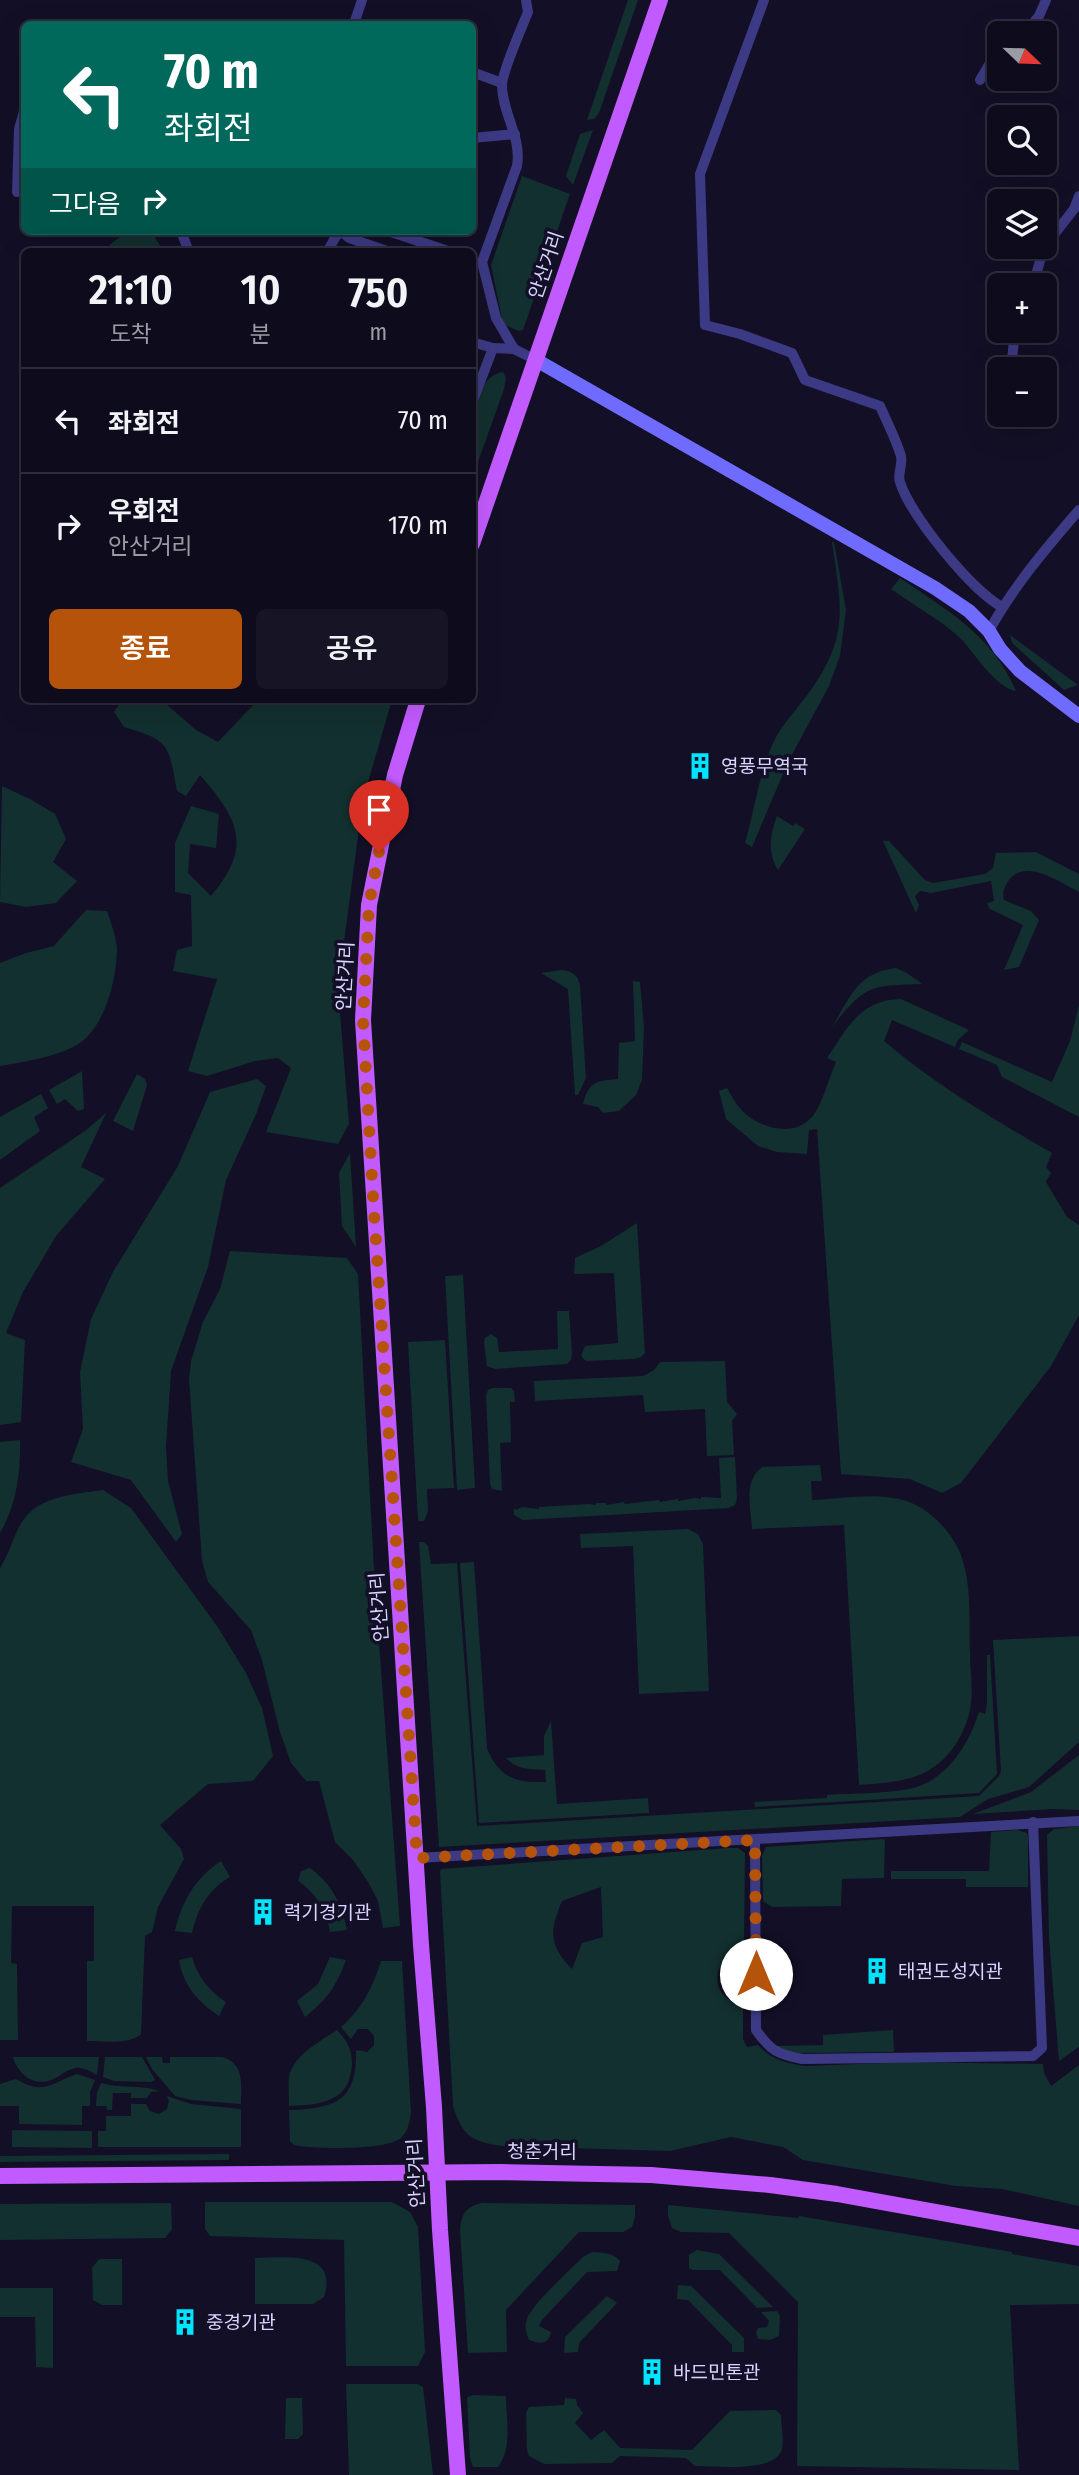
<!DOCTYPE html>
<html lang="ko">
<head>
<meta charset="utf-8">
<style>
  :root { --surface:#0e0b1c; --page:#171425; --text:#f1f3f6; --muted:#9b9ba3; --line:#2e2b3b; --accent:#b45309 }
  body { margin:0; font-family:"Fira Sans Condensed","Noto Sans KR",sans-serif; background:var(--page); color:var(--text); height:100vh; display:flex; flex-direction:column; font-size:26px; white-space:nowrap }
  * { box-sizing:border-box; margin:0 }
  p { font-size:23px; color:var(--muted) }
  .icon { flex:none; width:38px; height:38px; fill:none; stroke:currentColor; stroke-width:2; stroke-linecap:round; stroke-linejoin:round }
  .map { position:relative; flex:1; overflow:hidden }
  .side { position:absolute; left:21px; top:248px; width:455px; height:455px; display:flex; flex-direction:column; background:var(--surface); border-radius:10px; box-shadow:0 7px 28px #0002,0 0 0 2px var(--line) }
  .side>* { flex:none }
  .banner { position:absolute; left:21px; top:21px; width:455px; height:214px; border-radius:10px; box-shadow:0 7px 28px #0002,0 0 0 2px var(--line); background:#00695c; color:#fff; overflow:hidden }
  .needle { width:46px; rotate:113deg }
  .buttons { position:absolute; left:987px; top:21px; display:grid; gap:14px }
  .buttons a { display:grid; place-items:center; width:70px; height:70px; border-radius:10px; background:var(--surface); box-shadow:0 7px 28px #0002,0 0 0 2px var(--line); font-size:35px }
  .pin { position:absolute; display:grid; place-items:center; width:60px; height:60px; color:#fff; margin:-72px -30px; border-radius:50% 50% 50% 0; rotate:-45deg; box-shadow:0 0 7px #0007 }
  .pin .icon { rotate:45deg }
  .me { position:absolute; width:77px; margin:-38px; rotate:0deg; stroke-linejoin:round; filter:drop-shadow(0 0 5px #0008) }
  .turn { display:flex; align-items:center; gap:24px; height:147px; padding:0 28px; font-size:32px }
  .turn .icon { width:91px; height:91px; stroke-width:2.5 }
  .turn b { display:block; font-size:49px; line-height:60px }
  .then { display:flex; align-items:center; height:66px; padding:0 28px; background:#0003; gap:14px; font-size:26px }
  .eta { display:flex; justify-content:space-evenly; align-items:center; height:119px; text-align:center }
  .eta b { font-size:42px; font-weight:600; line-height:49px }
  .action { display:flex; gap:14px; margin-top:auto; padding:14px 28px }
  .action a { flex:1; height:80px; border-radius:10px; background:var(--accent); color:#fff; font-size:28px; font-weight:600; line-height:80px; text-align:center }
  .action a+a { background:var(--page); color:var(--text) }
  ul { padding:0; list-style:none }
  li { display:flex; align-items:center; gap:21px; height:105px; padding:0 28px; border-top:2px solid var(--line) }
  li div { flex:1 }
  li b { display:block; font-size:26px }
  li em { font-style:normal }
  .map>svg:first-child { display:block }
</style>
</head>
<body>
<div class="map">
<svg width="1079" height="2475" viewBox="0 0 1079 2475">
  <rect width="100%" height="100%" fill="#130f26"/>
  <!-- green -->
  <g fill="#12302f" fill-rule="evenodd">
    <polygon points="628,0 638,0 599,113 594,119 587,120"/>
    <polygon points="593,130 573,185 566,176 580,134"/>
    <polygon points="522,176 570,194 523,330 519,331 503,324 491,265"/>
    <polygon points="127,231 151,231 164,252 101,252"/>
    <path d="M 503,372 L 506,378 L 504,389 L 473,476 C 472,451 468,376 503,372 Z"/>
    <path d="M 832,542 L 834,542 L 846,610 L 840,656 L 829,686 L 788,762 L 752,847 L 745,843 C 755,809 759,771 775,739 C 784,722 799,707 810,691 C 850,635 841,606 832,542 Z"/>
    <path d="M 900,578 C 948,611 992,635 1016,691 C 995,687 976,655 962,640 C 943,621 913,605 891,589 Z"/>
    <polygon points="1010,635 1078,685 1064,690 1012,643"/>
    <path d="M 122,700 L 145,700 L 166,704 L 196,730 L 218,742 L 255,703 L 249,700 L 392,700 L 363,799 L 338,987 L 349,1124 L 338,1144 L 266,1132 L 291,1068 L 278,1058 L 255,1061 L 207,1076 L 188,1071 L 217,979 L 173,971 L 177,950 L 192,946 L 191,895 L 175,892 L 175,843 L 191,806 L 219,814 L 216,848 L 190,844 L 188,873 L 211,896 C 253,846 239,820 200,775 L 186,796 L 177,791 C 168,744 171,741 124,727 L 114,712 Z"/>
    <polygon points="2,786 32,800 55,814 66,839 53,862 77,881 56,903 26,907 0,902"/>
    <path d="M 777,816 L 793,826 L 795,823 L 805,829 L 778,870 C 767,852 770,835 777,816 Z"/>
    <path d="M 883,841 L 889,841 L 925,880 L 933,883 L 985,874 L 993,868 L 996,853 L 1036,852 L 1079,874 L 1079,892 C 1059,882 1023,856 1007,883 C 1004,889 1002,893 1004,900 L 1031,911 L 1039,920 L 1019,967 L 1004,970 L 1023,925 L 990,909 L 987,903 L 994,901 L 991,881 L 931,893 L 920,891 L 915,896 L 919,905 L 916,913 Z"/>
    <path d="M 86,910 L 107,911 C 111,923 116,936 117,948 C 117,976 107,1018 86,1038 C 69,1055 24,1062 0,1066 L 0,963 L 26,953 L 54,946 Z"/>
    <path d="M 896,968 L 907,973 L 922,984 C 870,986 866,984 832,1027 C 851,996 857,973 896,968 Z"/>
    <path d="M 562,970 C 573,972 577,974 580,985 L 586,1078 L 578,1095 L 575,1095 L 568,989 L 541,973 Z"/>
    <path d="M 633,981 L 640,982 L 644,1027 L 642,1080 L 636,1095 L 619,1111 L 603,1113 L 598,1107 L 583,1104 C 589,1081 596,1081 618,1079 L 619,1043 L 635,1041 Z"/>
    <path d="M 901,999 L 969,1030 L 958,1040 L 955,1047 L 892,1020 L 884,1041 C 936,1085 993,1119 1052,1153 L 1046,1167 L 1051,1173 L 1046,1182 L 1067,1217 L 1079,1225 L 1079,1315 L 1051,1366 L 961,1483 L 942,1493 L 910,1479 L 841,1474 L 817,1129 L 809,1130 L 807,1154 L 777,1152 L 758,1146 L 726,1119 L 719,1091 L 727,1088 C 733,1099 740,1111 751,1118 C 770,1131 800,1136 815,1113 C 824,1098 829,1078 836,1062 L 827,1058 C 848,1027 860,1000 901,999 Z"/>
    <polygon points="1079,1005 1079,1117 1002,1077 997,1065 959,1049 962,1042 1052,1082 1070,1041"/>
    <polygon points="82,1071 84,1109 78,1111 65,1099 57,1104 49,1090"/>
    <polygon points="137,1074 145,1079 147,1085 133,1131 113,1121"/>
    <polygon points="257,1079 266,1086 257,1112 226,1180 208,1267 171,1371 166,1447 168,1481 182,1534 176,1542 131,1480 71,1462 83,1429 80,1372 91,1319 113,1272 178,1166 210,1092"/>
    <polygon points="41,1094 48,1108 34,1117 40,1131 0,1160 0,1117"/>
    <polygon points="106,1113 81,1167 105,1179 56,1236 23,1292 6,1333 25,1340 21,1422 0,1425 0,1188 85,1131"/>
    <polygon points="350,1153 356,1247 342,1226 339,1173"/>
    <polygon points="637,1223 645,1353 641,1357 634,1359 586,1361 581,1356 585,1346 618,1343 614,1273 574,1274 575,1258 601,1246"/>
    <polygon points="230,1251 347,1258 358,1274 375,1588 400,1926 383,1928 378,1901 368,1882 353,1860 335,1842 319,1781 306,1781 291,1763 280,1732 262,1660 251,1630 208,1582 202,1561 189,1379 191,1361 203,1322 220,1289"/>
    <polygon points="463,1275 475,1488 457,1490 445,1276"/>
    <polygon points="557,1311 569,1311 572,1354 571,1360 567,1364 495,1369 487,1366 484,1342 485,1338 491,1334 497,1338 499,1352 558,1349"/>
    <polygon points="445,1340 454,1488 427,1489 428,1511 424,1521 418,1521 408,1342"/>
    <polygon points="725,1361 727,1402 737,1414 732,1421 734,1455 707,1456 705,1409 645,1412 643,1395 535,1401 534,1381 643,1376 654,1370 660,1362"/>
    <polygon points="493,1388 511,1388 514,1391 515,1402 510,1402 511,1442 500,1443 502,1491 492,1489 490,1483 486,1395 488,1390"/>
    <path d="M 20,1440 C 21,1472 16,1506 0,1533 L 0,1442 Z"/>
    <polygon points="735,1457 737,1499 735,1505 729,1508 523,1520 514,1515 514,1508 516,1510 522,1507 539,1509 539,1507 589,1504 596,1505 596,1503 606,1503 607,1505 624,1502 625,1504 659,1500 660,1502 678,1499 678,1501 695,1498 701,1499 701,1497 721,1498 719,1458"/>
    <path d="M 820,1465 L 822,1481 L 811,1481 L 812,1500 C 847,1499 891,1488 923,1509 C 940,1520 955,1538 962,1558 C 972,1588 969,1623 970,1654 C 970,1670 973,1686 971,1702 C 970,1719 961,1738 951,1751 C 926,1782 895,1782 859,1785 L 844,1525 L 752,1529 C 751,1508 743,1481 762,1467 Z"/>
    <path d="M 103,1490 L 131,1508 L 217,1626 L 246,1673 L 262,1708 L 273,1756 L 253,1781 L 208,1784 L 160,1825 L 181,1849 L 184,1859 L 158,1907 L 152,1932 L 145,1936 L 141,2034 C 129,2045 103,2041 87,2041 L 87,1961 L 94,1961 L 94,1906 L 12,1906 L 11,1963 L 17,1964 L 18,2040 L 0,2040 L 0,1568 C 9,1555 13,1536 22,1522 C 38,1496 75,1494 103,1490 Z"/>
    <polygon points="688,1529 698,1534 703,1544 709,1691 639,1694 633,1546 581,1548 580,1534"/>
    <polygon points="419,1542 424,1542 428,1546 431,1564 457,1563 477,1826 979,1796 999,1776 1001,1771 993,1640 1079,1636 1079,1742 1029,1787 988,1799 960,1817 439,1847"/>
    <path d="M 474,1562 L 487,1748 C 499,1778 516,1783 546,1782 L 545,1770 C 529,1769 517,1770 506,1758 L 544,1755 L 544,1736 L 551,1721 L 557,1804 L 648,1798 L 649,1813 L 479,1823 L 460,1563 Z"/>
    <path d="M 987,1655 L 990,1655 L 997,1774 L 979,1793 L 755,1807 L 754,1802 L 827,1798 L 827,1795 C 854,1793 883,1794 909,1789 C 946,1782 969,1744 979,1712 L 985,1714 L 987,1702 Z"/>
    <polygon points="1079,1755 1079,1810 1053,1809 973,1814 1031,1792"/>
    <polygon points="1079,1826 1079,2047 1059,2061 1049,1938 1047,1835 1054,1829"/>
    <polygon points="1017,1830 1027,1833 1028,1836 1028,1887 966,1887 966,1879 891,1879 891,1871 989,1871 991,1832"/>
    <polygon points="883,1839 885,1840 884,1878 842,1879 841,1906 772,1907 763,1901 762,1856 766,1847"/>
    <path d="M 728,1848 L 738,1848 L 745,1853 L 744,1943 C 714,1958 704,1996 743,2005 L 743,2039 L 747,2047 L 758,2045 C 770,2059 786,2063 805,2066 L 909,2062 L 1043,2064 L 1044,2073 L 1051,2086 L 1079,2065 L 1079,2206 L 1002,2189 L 956,2186 L 803,2160 L 783,2147 L 731,2137 L 670,2151 L 501,2146 C 470,2141 462,2135 453,2106 L 440,1872 L 441,1869 ZM 601,1887 L 603,1937 L 582,1943 L 572,1969 C 549,1945 549,1932 562,1901 Z"/>
    <path d="M 221,1861 L 230,1877 C 208,1890 198,1908 192,1933 L 175,1931 C 182,1901 195,1878 221,1861 Z"/>
    <path d="M 310,1868 C 332,1884 342,1904 347,1930 L 330,1932 C 326,1910 317,1894 298,1881 L 301,1871 Z"/>
    <path d="M 192,1957 C 198,1977 208,1990 226,2002 L 219,2016 C 198,2002 183,1985 179,1960 Z"/>
    <path d="M 330,1957 L 346,1960 C 337,1985 326,2001 305,2017 L 297,2001 L 318,1984 Z"/>
    <path d="M 381,1961 L 402,1961 L 411,2112 C 410,2121 408,2131 402,2137 C 389,2151 312,2149 294,2145 L 290,2141 L 289,2110 C 336,2108 357,2101 356,2050 L 367,2052 L 374,2045 L 374,2036 L 368,2029 L 358,2029 L 351,2039 L 341,2027 C 362,2009 373,1987 381,1961 Z"/>
    <path d="M 337,2030 C 348,2042 352,2049 352,2065 C 350,2102 320,2105 289,2106 C 289,2096 288,2086 289,2077 C 293,2055 321,2041 337,2030 Z"/>
    <polygon points="893,2030 894,2052 798,2053 784,2051 774,2046 823,2045 823,2035"/>
    <path d="M 13,2057 L 99,2057 L 97,2075 C 91,2072 84,2067 76,2068 C 66,2069 60,2077 51,2080 C 33,2087 17,2073 13,2057 Z"/>
    <polygon points="105,2057 142,2057 155,2080 151,2082 114,2081 103,2077"/>
    <path d="M 146,2057 L 162,2057 L 163,2063 L 170,2063 L 170,2057 L 222,2057 C 245,2063 241,2085 241,2104 L 191,2100 L 175,2096 L 152,2069 Z"/>
    <path d="M 77,2074 L 95,2080 L 90,2092 L 90,2106 L 82,2106 L 82,2125 L 19,2124 L 19,2106 L 0,2106 L 0,2084 L 16,2079 C 45,2096 50,2083 77,2074 Z"/>
    <path d="M 101,2083 C 120,2089 141,2084 160,2091 L 151,2092 L 147,2098 L 131,2098 L 131,2093 L 113,2093 L 112,2110 L 107,2110 L 106,2106 L 96,2106 L 97,2093 Z"/>
    <polygon points="167,2096 191,2104 241,2109 241,2147 98,2147 98,2131 106,2131 106,2116 131,2116 131,2104 146,2104 150,2111 159,2114 167,2109 169,2101"/>
    <polygon points="12,2130 92,2131 92,2148 12,2147"/>
    <polygon points="229,2154 229,2160 0,2162 0,2156"/>
    <polygon points="205,2202 392,2202 410,2212 418,2227 425,2352 418,2366 346,2366 344,2240 210,2236 205,2229"/>
    <polygon points="171,2203 172,2229 165,2238 0,2240 0,2204"/>
    <path d="M 482,2203 L 635,2205 L 635,2217 L 632,2227 L 623,2232 L 579,2232 L 506,2310 L 507,2352 L 468,2353 L 460,2229 C 462,2213 466,2207 482,2203 Z"/>
    <polygon points="668,2205 798,2218 799,2216 1012,2252 1012,2254 1079,2266 1079,2304 1010,2305 1019,2470 797,2466 798,2302 729,2233 681,2232 672,2228 668,2216"/>
    <polygon points="697,2250 719,2254 773,2307 757,2308 720,2270 693,2270 689,2268 689,2255"/>
    <path d="M 592,2252 C 604,2253 612,2252 620,2261 L 617,2271 L 587,2272 L 542,2320 L 539,2326 L 551,2332 C 549,2345 539,2344 529,2340 C 526,2333 524,2326 527,2319 C 532,2304 570,2270 583,2257 Z"/>
    <path d="M 255,2258 C 283,2258 339,2249 324,2297 L 313,2304 L 255,2304 Z"/>
    <polygon points="99,2259 122,2259 122,2305 102,2305 93,2300 92,2268"/>
    <polygon points="678,2285 691,2286 744,2338 744,2352 732,2352 732,2345 688,2300 677,2299"/>
    <polygon points="0,2288 53,2288 53,2368 36,2367 35,2317 0,2317"/>
    <polygon points="607,2296 617,2303 579,2343 578,2352 564,2353 565,2337"/>
    <polygon points="777,2311 780,2316 779,2336 770,2340 758,2339 756,2332 758,2328 767,2327 769,2321 761,2312"/>
    <polygon points="346,2384 417,2384 423,2387 433,2475 349,2475"/>
    <path d="M 473,2395 L 506,2396 C 506,2418 513,2448 498,2467 L 473,2467 L 470,2458 L 467,2397 Z"/>
    <polygon points="286,2398 302,2398 303,2434 298,2439 285,2439"/>
    <path d="M 565,2398 L 576,2399 L 577,2405 L 583,2413 L 575,2423 L 591,2440 L 604,2430 L 620,2448 L 692,2450 L 730,2411 L 770,2410 L 776,2410 L 781,2415 C 781,2425 784,2439 782,2449 C 776,2473 716,2466 695,2466 L 686,2458 L 620,2456 L 612,2463 L 544,2464 L 529,2456 L 527,2450 L 526,2413 L 529,2407 L 564,2405 Z"/>
  </g>
  <g fill="none" stroke-linecap="round" stroke-linejoin="round">
    <!-- street -->
    <g stroke="#3d3a85" stroke-width="10">
      <path d="M 764,0 L 700,174 L 705,325 L 740,334 L 792,353 L 805,380 L 880,406 C 887,422 896,439 901,456 C 903,465 897,474 900,482 C 910,515 972,591 1002,607"/>
      <polyline points="354,24 362,0"/>
      <polyline points="1025,33 1039,16 1046,0"/>
      <polyline points="472,72 502,83"/>
      <polyline points="980,80 990,63 999,54"/>
      <polyline points="472,138 515,134"/>
      <polyline points="17,192 19,129 24,111"/>
      <polyline points="181,231 189,252"/>
      <polyline points="341,231 349,238 390,252"/>
      <polyline points="388,231 451,252"/>
      <polyline points="1045,246 1074,209 1079,196"/>
      <polyline points="327,252 339,231"/>
      <polyline points="1033,285 1044,247"/>
      <polyline points="472,342 493,348"/>
      <path d="M 514,349 L 496,318 L 482,262 L 517,166 C 522,137 502,113 502,85 C 502,72 522,27 528,12 L 526,0"/>
      <polyline points="1011,369 1015,331"/>
      <polyline points="472,403 493,348 514,349 536,360"/>
      <path d="M 989,631 C 1013,587 1046,548 1079,510"/>
      <path d="M 755,1840 L 756,2030 C 771,2051 777,2054 802,2059 L 1033,2056 L 1042,2048 L 1033,1822"/>
      <polyline points="417,1858 1079,1821"/>
      <path d="M 756,1997 L 730,1988 C 721,1962 732,1955 756,1950"/>
    </g>
    <!-- secondary -->
    <polyline stroke="#6f6bff" stroke-width="14" points="536,360 935,588 969,611 989,631 1000,649 1020,671 1079,716"/>
    <!-- primary -->
    <g stroke="#c25bff" stroke-width="16">
      <polyline points="472,544 660,0"/>
      <polyline points="418,700 395,775 369,905 363,1020 421,1945 434,2107 440,2230 458,2475"/>
      <polyline points="0,2176 501,2172 651,2175 770,2185 837,2194 1079,2238"/>
    </g>
  </g>
  <g fill="none" stroke-linecap="round" stroke-linejoin="round">
    <!-- route -->
    <polyline stroke="#b45309" stroke-width="12" stroke-dasharray="0 21.6" points="379,852 369,905 363,1020 373,1196 417,1858 755,1840 756,1974"/>
  </g>
  <!-- icons -->
  <defs>
    <symbol id="building-bare" viewBox="-9 -9 18 18"><path d="M-4-6H4V6H1V3H-1V6H-4ZM-2.5-4.3h1.7v1.8h-1.7ZM.8-4.3h1.7v1.8H.8ZM-2.5-1h1.7V.8h-1.7ZM.8-1h1.7V.8H.8Z" fill="#00e5ff" stroke="#130f26" stroke-width="2.5" paint-order="stroke"/></symbol>
  </defs>
  <g fill-rule="evenodd">
    <use href="#building-bare" x="681" y="747" width="38" height="38"/>
    <use href="#building-bare" x="244" y="1893" width="38" height="38"/>
    <use href="#building-bare" x="858" y="1952" width="38" height="38"/>
    <use href="#building-bare" x="166" y="2303" width="38" height="38"/>
    <use href="#building-bare" x="633" y="2353" width="38" height="38"/>
  </g>
  <g text-anchor="middle" dominant-baseline="central" stroke-width="7" stroke-linejoin="round" paint-order="stroke">
    <!-- street labels -->
    <g font-size="19" fill="#d9d4ff" stroke="#130f26">
      <text transform="translate(546 265) rotate(-71)">안산거리</text>
      <text transform="translate(345 976) rotate(-87)">안산거리</text>
      <text transform="translate(379 1607) rotate(-94)">안산거리</text>
      <text x="542" y="2151">청춘거리</text>
      <text transform="translate(416 2173) rotate(-93)">안산거리</text>
    </g>
    <!-- poi labels -->
    <g font-size="19" fill="#d9d4ff" stroke="#130f26" text-anchor="start">
      <text x="721" y="766">영풍무역국</text>
      <text x="284" y="1912">력기경기관</text>
      <text x="898" y="1971">태권도성지관</text>
      <text x="206" y="2322">중경기관</text>
      <text x="673" y="2372">바드민톤관</text>
    </g>
  </g>
</svg>
<div class="buttons">
<a><svg class="needle" viewBox="-14 -14 28 28"><path d="M0-13l5 13h-10z" fill="#e53935"/><path d="M0 13l5-13h-10z" fill="#9b9ba3"/></svg></a>
<a><svg class="icon" aria-label="search" viewBox="0 0 24 24"><circle cx="10" cy="10" r="6"/><path d="M15 15l6 6"/></svg></a>
<a><svg class="icon" aria-label="layers" viewBox="0 0 24 24"><path d="M12 4l9 5-9 5-9-5zM3 14l9 5 9-5"/></svg></a>
<a>+</a>
<a>−</a>
</div>
<div class="pin" style="left:379px;top:852px;background:#d93025"><svg class="icon" aria-label="arrive" viewBox="0 0 24 24"><path d="M6 21V4h12l-3 4 3 4H6"/></svg></div>
<svg class="me" style="left:756px;top:1974px" viewBox="-20 -20 40 40"><circle r="19" fill="#fff"/><path d="M0-13L10 11 0 6-10 11z" fill="#b45309"/></svg>
<div class="banner">
<div class="turn"><svg class="icon" aria-label="left" viewBox="0 0 24 24"><path d="M17 20v-9H6M10 6l-5 5 5 5"/></svg><div><b>70 m</b>좌회전</div></div>
<div class="then">그다음<svg class="icon" aria-label="right" viewBox="0 0 24 24"><path d="M7 20v-9h11M14 6l5 5-5 5"/></svg></div>
</div>
<section class="side">
<div class="eta">
<div><b>21:10</b><p>도착</p></div>
<div><b>10</b><p>분</p></div>
<div><b>750</b><p>m</p></div>
</div>
<ul>
<li><svg class="icon" aria-label="left" viewBox="0 0 24 24"><path d="M17 20v-9H6M10 6l-5 5 5 5"/></svg><div><b>좌회전</b></div><em>70 m</em></li>
<li><svg class="icon" aria-label="right" viewBox="0 0 24 24"><path d="M7 20v-9h11M14 6l5 5-5 5"/></svg><div><b>우회전</b><p>안산거리</p></div><em>170 m</em></li>
</ul>
<div class="action"><a>종료</a><a>공유</a></div>
</section>
</div>
</body>
</html>
